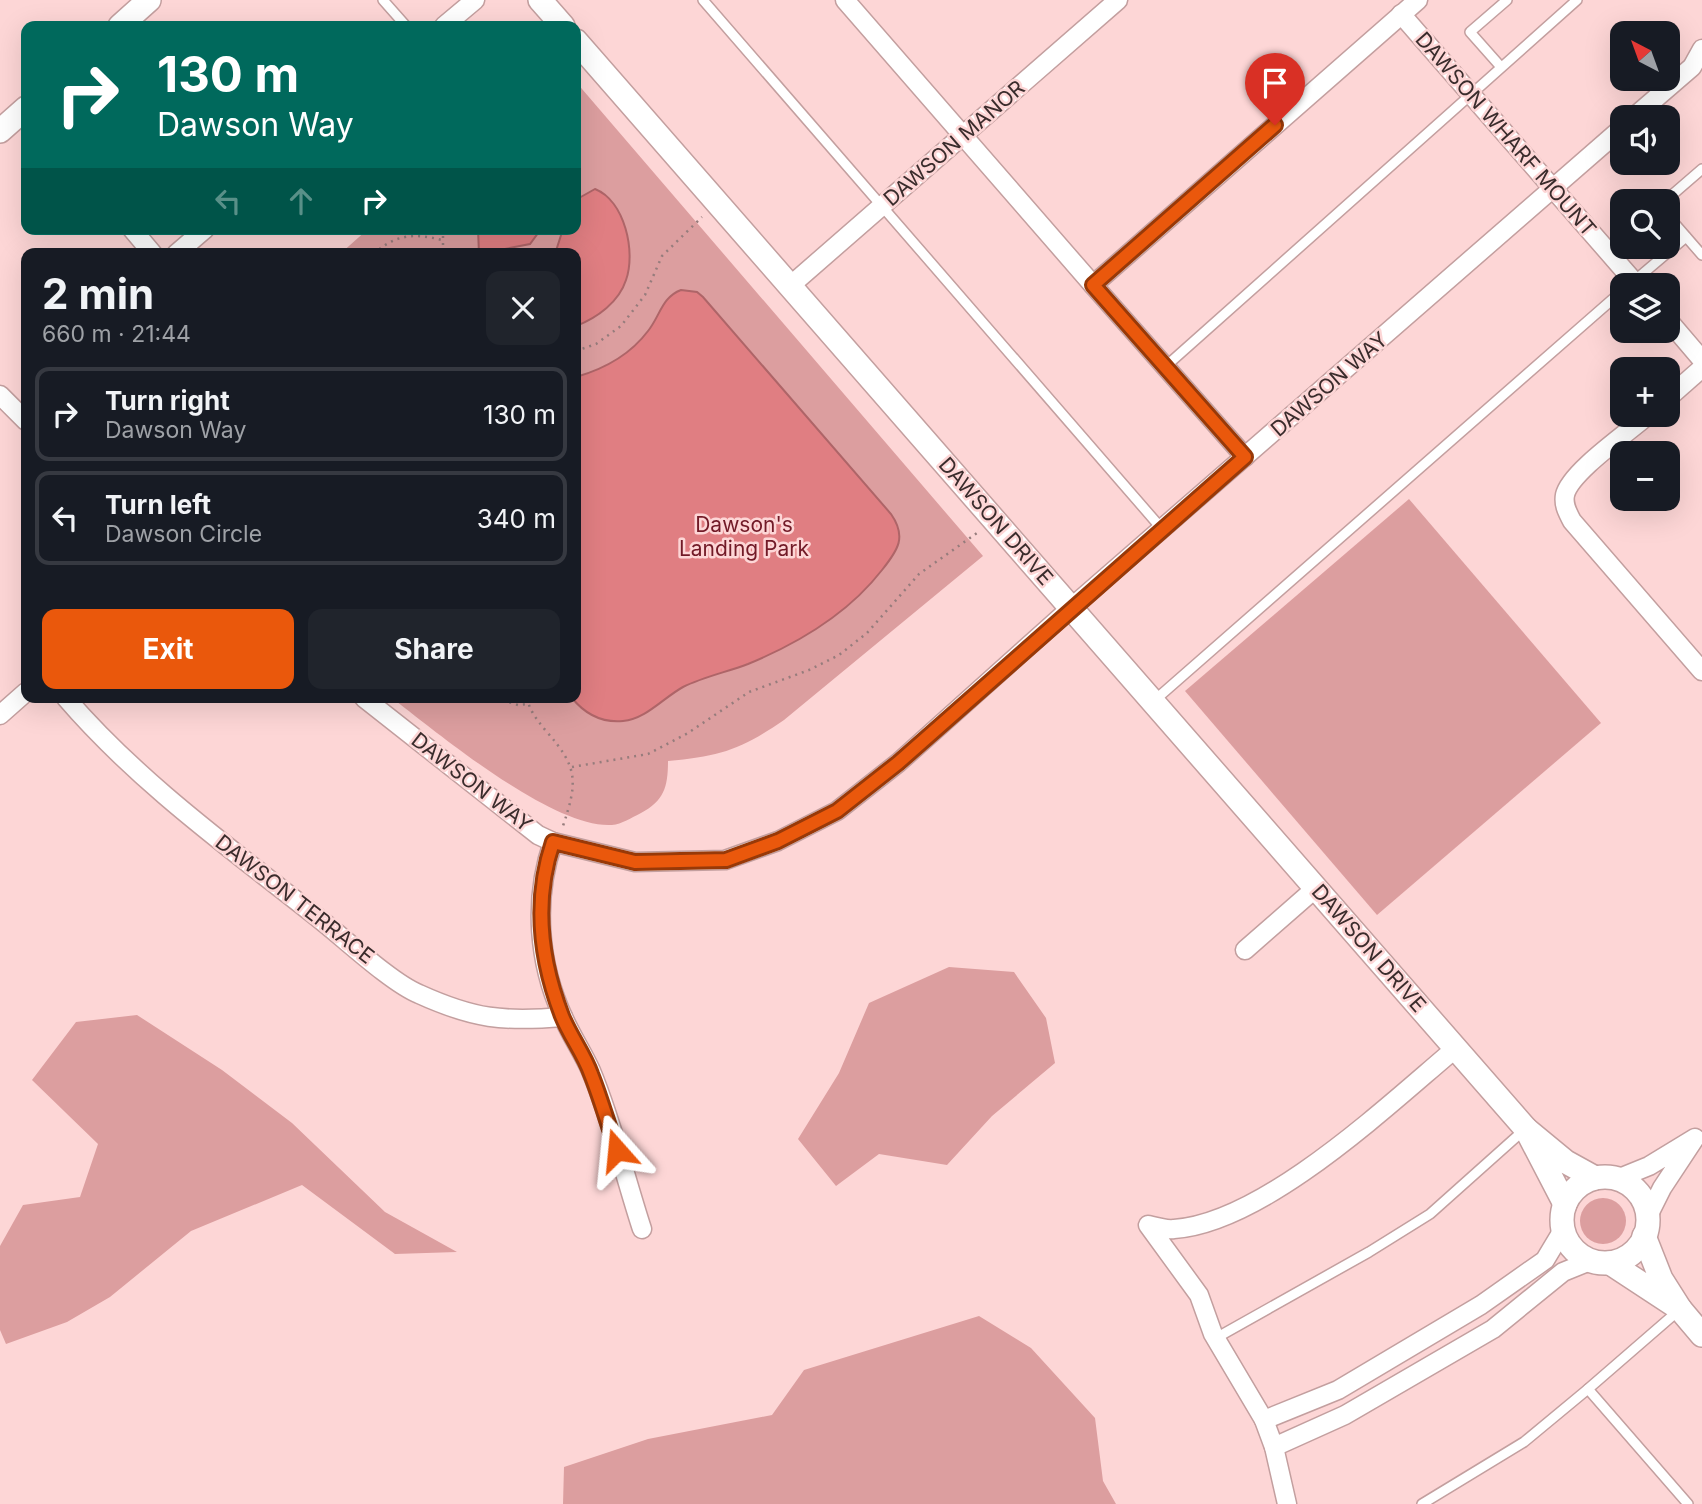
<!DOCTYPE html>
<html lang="en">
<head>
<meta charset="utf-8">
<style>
  :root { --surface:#171b24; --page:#20242c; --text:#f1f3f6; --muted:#9ea1a6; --line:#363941; --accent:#ea580c }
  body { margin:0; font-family:Inter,sans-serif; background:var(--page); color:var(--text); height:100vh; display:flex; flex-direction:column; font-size:26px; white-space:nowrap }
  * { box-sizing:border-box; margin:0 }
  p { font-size:23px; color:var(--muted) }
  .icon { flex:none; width:38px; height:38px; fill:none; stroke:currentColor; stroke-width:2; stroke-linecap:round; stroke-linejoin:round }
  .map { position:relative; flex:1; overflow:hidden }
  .panel { position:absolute; left:21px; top:248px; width:560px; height:455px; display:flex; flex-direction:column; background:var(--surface); border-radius:14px; box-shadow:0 7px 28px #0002 }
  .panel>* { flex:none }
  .hud { position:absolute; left:21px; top:21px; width:560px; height:214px; border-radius:14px; box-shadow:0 7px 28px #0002; background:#00695c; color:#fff; overflow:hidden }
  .needle { width:46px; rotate:319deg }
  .controls { position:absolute; left:1610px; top:21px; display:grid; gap:14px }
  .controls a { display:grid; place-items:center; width:70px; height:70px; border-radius:14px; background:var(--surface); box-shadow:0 7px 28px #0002; font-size:35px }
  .pin { position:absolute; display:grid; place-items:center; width:60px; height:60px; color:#fff; margin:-72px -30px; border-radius:50% 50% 50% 0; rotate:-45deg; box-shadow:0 0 7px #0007 }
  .pin .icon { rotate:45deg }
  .me { position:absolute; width:77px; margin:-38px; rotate:342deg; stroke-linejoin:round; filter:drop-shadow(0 0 5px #0008) }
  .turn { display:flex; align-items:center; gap:24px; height:147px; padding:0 21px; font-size:32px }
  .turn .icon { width:91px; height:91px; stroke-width:2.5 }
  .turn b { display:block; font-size:49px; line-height:60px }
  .lanes { display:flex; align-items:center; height:66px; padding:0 21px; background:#0003; justify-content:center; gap:35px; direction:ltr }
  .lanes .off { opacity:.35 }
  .round { display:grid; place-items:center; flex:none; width:74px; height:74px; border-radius:14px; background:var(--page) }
  .summary { display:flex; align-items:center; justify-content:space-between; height:119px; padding:0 21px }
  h1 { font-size:42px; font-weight:700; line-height:52px }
  .button { display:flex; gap:14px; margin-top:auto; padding:14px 21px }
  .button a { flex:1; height:80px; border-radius:14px; background:var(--accent); color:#fff; font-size:28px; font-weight:700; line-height:80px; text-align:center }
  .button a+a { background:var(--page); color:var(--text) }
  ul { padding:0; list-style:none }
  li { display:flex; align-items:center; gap:21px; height:94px; margin:0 14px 10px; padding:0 7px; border:4px solid var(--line); border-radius:14px }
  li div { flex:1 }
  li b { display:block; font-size:26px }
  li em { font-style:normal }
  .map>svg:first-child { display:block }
</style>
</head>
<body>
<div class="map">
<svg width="1702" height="1504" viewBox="0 0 1702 1504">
  <rect width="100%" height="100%" fill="#fdd6d6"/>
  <!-- green -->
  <g fill="#dc9e9f">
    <path d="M 576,82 L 983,556 L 784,720 C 740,750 721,756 668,761 C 668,787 664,801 641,813 C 631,818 622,824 612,825 C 553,829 439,734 392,698 L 576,698 L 576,254 L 340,254 L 368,229 L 576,229 Z"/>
    <polygon points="1409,499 1601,723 1377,915 1185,691"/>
    <polygon points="949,967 1014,972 1046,1018 1055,1063 992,1116 947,1165 879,1154 836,1186 798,1139 839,1073 869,1003"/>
    <polygon points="137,1015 222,1070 292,1123 385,1212 457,1252 395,1254 302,1185 191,1231 110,1297 67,1322 6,1344 0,1330 0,1246 23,1205 80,1197 98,1144 32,1080 76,1022"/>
    <circle cx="1603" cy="1221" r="23"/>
    <polygon points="979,1316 1031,1348 1095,1418 1103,1481 1116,1504 563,1504 564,1467 648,1439 772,1415 804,1370"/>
  </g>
  <!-- water -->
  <g fill="#e07e82" stroke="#ae6568" stroke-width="2">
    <path d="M 595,189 C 625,201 636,252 626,280 C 619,302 597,318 576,326 L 576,254 L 555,254 L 563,229 L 576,229 L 579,198 Z"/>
    <polygon points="478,229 541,229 530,244 479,254"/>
    <path d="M 681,290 L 697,292 L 703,297 L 891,514 C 907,537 898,550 882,570 C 848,614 799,643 748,664 C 727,672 703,677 683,687 C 663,698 646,719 623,721 C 602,723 585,714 572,698 L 576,698 L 576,377 C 604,369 630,355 648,331 C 660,316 662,297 681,290 Z"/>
  </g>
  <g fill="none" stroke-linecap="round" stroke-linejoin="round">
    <defs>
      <g id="service">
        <polyline points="383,0 406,26"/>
        <polyline points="703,0 1162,529"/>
        <polyline points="1501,67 1470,32 1507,0"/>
        <polyline points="1665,201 1702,169"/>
        <polyline points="1668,216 1702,255"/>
        <polyline points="1633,282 1686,237"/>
        <polyline points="1165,367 1577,0"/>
        <polyline points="1155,700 1622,291"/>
        <polyline points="1678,1311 1588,1389 1688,1504"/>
        <polyline points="1216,1338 1369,1252 1430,1214 1524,1130"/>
        <polyline points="1422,1504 1524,1442 1588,1389"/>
      </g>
      <g id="minor">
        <polyline points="845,0 1093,285 1418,0"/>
        <polyline points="1401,14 1637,285"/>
        <polyline points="444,26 475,0"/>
        <polyline points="1634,117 1692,67 1702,49"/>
        <polyline points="132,229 153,254"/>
        <polyline points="176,254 205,229"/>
        <polyline points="1093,285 1245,457"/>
        <polyline points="790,286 1118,0"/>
        <polyline points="1668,320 1702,360"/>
        <polyline points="0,395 26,421"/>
        <polyline points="1668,398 1702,368"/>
        <path d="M 1648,415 C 1629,432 1570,472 1565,495 C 1563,505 1568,513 1572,521 L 1702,671"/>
        <path d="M 66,698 C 140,784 234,851 322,921 C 346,940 392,983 419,994 C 474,1019 503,1022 563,1017"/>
        <polyline points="364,698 538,835 553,842 635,862 725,860 778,841 837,811 898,763 1072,607 1622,128"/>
        <polyline points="0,715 26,692"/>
        <path d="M 553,842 C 533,900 538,964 564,1019 C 572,1037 583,1053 591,1071 C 612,1121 625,1177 642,1229"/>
        <polyline points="1245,950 1317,887"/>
        <polyline points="1617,1179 1649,1166 1695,1138 1662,1188 1647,1218"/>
        <polyline points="1264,1420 1338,1390 1481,1305 1545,1260 1563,1230"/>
        <polyline points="1274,1447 1345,1415 1493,1329 1563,1272 1590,1261"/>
        <path d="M 1287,1504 L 1274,1447 L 1264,1420 L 1213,1334 L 1199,1295 L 1148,1225 C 1156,1227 1166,1230 1174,1229 C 1264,1223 1388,1105 1456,1048"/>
      </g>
      <g id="tertiary">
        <polyline points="540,0 563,26"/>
        <polyline points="120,26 149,0"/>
        <polyline points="576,41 1526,1129"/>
        <polyline points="0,131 26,108"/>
        <circle cx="1605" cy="1220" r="43"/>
        <polyline points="1565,1204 1526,1129 1566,1162 1595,1178"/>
        <polyline points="1610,1263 1680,1309 1661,1279 1644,1236"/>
        <polyline points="1680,1309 1702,1335"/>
      </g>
    </defs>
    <!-- service casing -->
    <use href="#service" stroke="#c39f9f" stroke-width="12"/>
    <!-- minor casing -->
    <use href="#minor" stroke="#c39f9f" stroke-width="21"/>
    <!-- tertiary casing -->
    <use href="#tertiary" stroke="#c39f9f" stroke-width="26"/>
    <!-- path -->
    <g stroke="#967c7c" stroke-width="2.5" stroke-dasharray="2 5" stroke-linecap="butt">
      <polyline points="443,229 443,254"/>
      <path d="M 374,254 C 395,234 415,233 442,240"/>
      <polyline points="576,351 596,344 621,326 645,295 662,256 702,217"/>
      <polyline points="496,698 518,705 528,704"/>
      <path d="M 527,698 C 530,712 538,721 546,731 C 578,767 578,781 563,826"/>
      <polyline points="572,767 648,754 688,733 749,692 809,670 839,655 867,633 919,574 977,533"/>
    </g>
    <!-- service -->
    <use href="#service" stroke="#fff" stroke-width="9"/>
    <!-- minor -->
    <use href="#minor" stroke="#fff" stroke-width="18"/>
    <!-- tertiary -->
    <use href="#tertiary" stroke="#fff" stroke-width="23"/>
  </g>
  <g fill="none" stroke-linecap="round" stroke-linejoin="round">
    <defs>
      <path id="route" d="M 617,1150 C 608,1125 601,1099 591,1074 C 584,1054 570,1036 562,1016 C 540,959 533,901 553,842 L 635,862 L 726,860 L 778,841 L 837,811 L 898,763 L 1245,457 L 1093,285 L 1275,125"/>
    </defs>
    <!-- route casing -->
    <use href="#route" stroke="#983908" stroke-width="18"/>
    <!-- route -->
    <use href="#route" stroke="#ea580c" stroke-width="12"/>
  </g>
  <g text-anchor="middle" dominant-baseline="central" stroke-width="5" stroke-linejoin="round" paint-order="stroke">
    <!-- street labels -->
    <g font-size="21" fill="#3a2c2c" stroke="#fdd6d6">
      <text transform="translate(1506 134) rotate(49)">DAWSON WHARF MOUNT</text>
      <text transform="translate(954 143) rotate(-41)">DAWSON MANOR</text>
      <text transform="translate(1329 384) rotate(-41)">DAWSON WAY</text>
      <text transform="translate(996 521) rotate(49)">DAWSON DRIVE</text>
      <text transform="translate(472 782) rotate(38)">DAWSON WAY</text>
      <text transform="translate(295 899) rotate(38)">DAWSON TERRACE</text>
      <text transform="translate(1369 948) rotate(49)">DAWSON DRIVE</text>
    </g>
    <!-- park labels -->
    <g font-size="21" fill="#721a27" stroke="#fdd6d6">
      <text x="744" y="524">Dawson's<tspan x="744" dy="24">Landing Park</tspan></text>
    </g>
  </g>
</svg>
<div class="controls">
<a><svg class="needle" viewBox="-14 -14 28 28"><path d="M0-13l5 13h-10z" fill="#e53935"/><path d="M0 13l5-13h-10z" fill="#9ea1a6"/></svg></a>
<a><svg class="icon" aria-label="sound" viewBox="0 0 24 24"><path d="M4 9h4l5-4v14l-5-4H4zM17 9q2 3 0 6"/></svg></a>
<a><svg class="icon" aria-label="search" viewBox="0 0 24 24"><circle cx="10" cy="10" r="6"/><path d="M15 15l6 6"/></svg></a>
<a><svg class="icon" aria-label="layers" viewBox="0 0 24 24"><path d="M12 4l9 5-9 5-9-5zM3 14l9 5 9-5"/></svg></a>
<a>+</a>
<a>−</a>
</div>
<div class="pin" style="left:1275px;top:125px;background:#d93025"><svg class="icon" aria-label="arrive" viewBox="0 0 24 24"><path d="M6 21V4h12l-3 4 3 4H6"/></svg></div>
<svg class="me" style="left:617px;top:1150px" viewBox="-20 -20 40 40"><path d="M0-17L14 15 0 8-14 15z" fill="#ea580c" stroke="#fff" stroke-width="4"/></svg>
<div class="hud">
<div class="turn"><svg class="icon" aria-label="right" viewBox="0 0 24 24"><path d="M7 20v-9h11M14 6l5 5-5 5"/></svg><div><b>130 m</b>Dawson Way</div></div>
<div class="lanes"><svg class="icon off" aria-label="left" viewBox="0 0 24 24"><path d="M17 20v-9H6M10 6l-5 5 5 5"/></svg><svg class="icon off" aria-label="ahead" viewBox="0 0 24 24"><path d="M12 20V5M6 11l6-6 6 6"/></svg><svg class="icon" aria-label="right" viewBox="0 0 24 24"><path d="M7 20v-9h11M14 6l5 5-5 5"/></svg></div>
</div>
<section class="panel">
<div class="summary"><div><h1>2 min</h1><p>660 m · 21:44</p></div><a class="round"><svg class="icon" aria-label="close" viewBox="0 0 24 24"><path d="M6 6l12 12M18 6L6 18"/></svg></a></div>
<ul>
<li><svg class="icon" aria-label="right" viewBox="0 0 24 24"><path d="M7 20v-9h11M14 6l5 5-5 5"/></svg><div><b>Turn right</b><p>Dawson Way</p></div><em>130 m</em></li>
<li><svg class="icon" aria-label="left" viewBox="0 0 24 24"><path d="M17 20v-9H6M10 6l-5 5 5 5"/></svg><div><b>Turn left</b><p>Dawson Circle</p></div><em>340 m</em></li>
</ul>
<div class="button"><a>Exit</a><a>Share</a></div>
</section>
</div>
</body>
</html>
